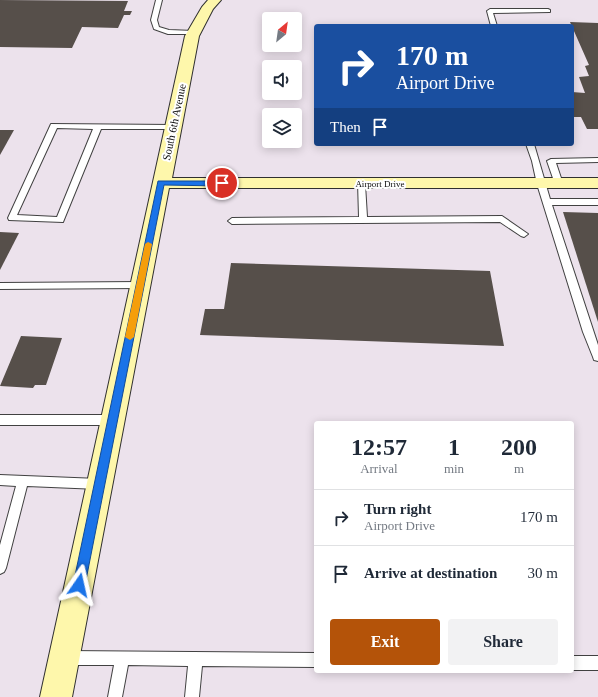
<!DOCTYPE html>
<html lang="en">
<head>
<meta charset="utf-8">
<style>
  :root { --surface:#fff; --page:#f2f2f3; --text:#1f2937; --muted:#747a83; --line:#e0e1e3; --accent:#b45309 }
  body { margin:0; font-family:Georgia,serif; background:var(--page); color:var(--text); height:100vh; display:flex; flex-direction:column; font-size:15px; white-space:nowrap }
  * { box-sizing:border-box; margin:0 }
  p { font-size:13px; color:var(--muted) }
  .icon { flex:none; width:22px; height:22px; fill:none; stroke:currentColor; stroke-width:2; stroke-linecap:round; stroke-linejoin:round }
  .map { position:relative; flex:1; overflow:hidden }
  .sheet { position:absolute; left:314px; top:421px; width:260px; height:252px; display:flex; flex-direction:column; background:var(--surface); border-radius:4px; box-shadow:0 2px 10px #0003 }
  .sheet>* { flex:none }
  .guide { position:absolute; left:314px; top:24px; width:260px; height:122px; border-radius:4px; box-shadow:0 2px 10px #0003; background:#1a4fa0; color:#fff; overflow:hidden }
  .needle { width:26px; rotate:29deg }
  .buttons { position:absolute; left:262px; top:12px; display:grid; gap:8px }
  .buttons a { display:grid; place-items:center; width:40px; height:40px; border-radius:4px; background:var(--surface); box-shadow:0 2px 10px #0003; font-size:20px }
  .pin { position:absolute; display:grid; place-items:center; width:34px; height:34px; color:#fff; margin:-17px; border:2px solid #fff; border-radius:50%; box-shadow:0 1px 4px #0007 }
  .me { position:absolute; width:44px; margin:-22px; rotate:11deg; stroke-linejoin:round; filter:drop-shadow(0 0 3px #0008) }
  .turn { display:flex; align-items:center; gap:14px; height:84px; padding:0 16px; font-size:18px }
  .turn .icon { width:52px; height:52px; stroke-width:2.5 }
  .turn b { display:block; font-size:28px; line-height:34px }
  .then { display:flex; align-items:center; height:38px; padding:0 16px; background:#0003; gap:8px; font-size:15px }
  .eta { display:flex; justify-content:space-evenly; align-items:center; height:68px; text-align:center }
  .eta b { font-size:24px; font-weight:700; line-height:28px }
  .action { display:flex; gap:8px; margin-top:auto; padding:8px 16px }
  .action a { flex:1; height:46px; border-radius:4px; background:var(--accent); color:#fff; font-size:16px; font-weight:700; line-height:46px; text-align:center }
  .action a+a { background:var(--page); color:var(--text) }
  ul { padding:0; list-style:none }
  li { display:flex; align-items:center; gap:12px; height:56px; padding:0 16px; border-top:1px solid var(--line) }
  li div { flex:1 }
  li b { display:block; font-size:15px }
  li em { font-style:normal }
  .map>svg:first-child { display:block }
</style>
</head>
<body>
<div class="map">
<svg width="598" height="697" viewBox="0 0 598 697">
  <rect width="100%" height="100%" fill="#fffcef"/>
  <!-- industrial -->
  <path fill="#ece2ec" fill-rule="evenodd" d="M 0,0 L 598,0 L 598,697 L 0,697 ZM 269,19 L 295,19 L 295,45 L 269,45 ZM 316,26 L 572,26 L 572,144 L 316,144 ZM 269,67 L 295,67 L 295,93 L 269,93 ZM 269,115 L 295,115 L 295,141 L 269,141 ZM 316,423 L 572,423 L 572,671 L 316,671 Z"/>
  <!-- building -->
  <g fill="#564f4a">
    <polygon points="0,0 128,1 124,11 132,11 130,15 124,15 118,28 82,27 72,48 0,47"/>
    <polygon points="570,22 598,23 598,129 587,129 581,117 572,117 572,92 585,93 579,77 589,76 585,66 589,65"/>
    <polygon points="0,130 14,130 0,155"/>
    <polygon points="563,212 598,213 598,322"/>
    <polygon points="0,232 19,233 0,270"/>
    <polygon points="231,263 490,271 504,346 200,335 205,309 224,309"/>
    <polygon points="21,336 62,338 46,385 35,385 33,388 0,386"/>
  </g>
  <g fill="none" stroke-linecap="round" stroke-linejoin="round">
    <defs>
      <g id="lane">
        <polygon points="156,0 162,0 157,20 159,27 169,30 194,31 196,32 196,34 168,34 154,29 151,20"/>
        <polygon points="548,9 550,10 550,12 493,13 497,26 491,26 487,11 490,9"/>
        <path d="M 51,124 L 173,125 L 177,127 L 173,129 L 101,129 L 63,222 L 9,220 L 8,218 ZM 57,128 L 93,129 L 57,217 L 17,215 Z"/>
        <polygon points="526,144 534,144 550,199 598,199 598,205 552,205 598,345 598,361 594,360 593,357 583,332 537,184 532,161"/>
        <polygon points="598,158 598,162 556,163 563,184 559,186 555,184 547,161 551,159"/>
        <polygon points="358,182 364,182 365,184 367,217 502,216 528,234 524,237 521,236 500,222 232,224 228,221 232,218 359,217"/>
        <polygon points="140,282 145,285 140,288 0,289 0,283"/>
        <polygon points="0,415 112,415 116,417 117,420 116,423 112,425 0,425"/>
        <polygon points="0,475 99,479 103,480 105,484 103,488 99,489 27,486 6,568 4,572 0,574 0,545 16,486 0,485"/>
        <polygon points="66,651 316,653 316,667 202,666 199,697 185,697 188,666 128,665 122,697 108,697 114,665 66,665 61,663 59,658 61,653"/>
        <rect x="572" y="656" width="26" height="14"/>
      </g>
      <polygon id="secondary" points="208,0 221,0 213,9 199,36 172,178 598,178 598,188 169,188 72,697 40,697 185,36 202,7"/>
    </defs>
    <!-- lane casing -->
    <use href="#lane" stroke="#414141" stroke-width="2"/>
    <!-- secondary casing -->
    <use href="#secondary" stroke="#303030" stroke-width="2"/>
    <!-- lane -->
    <use href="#lane" fill="#fff" fill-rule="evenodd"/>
    <!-- secondary -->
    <use href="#secondary" fill="#fef7ab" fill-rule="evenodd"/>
  </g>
  <!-- route -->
  <polygon fill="#1a73e8" stroke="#114b97" points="158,181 222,181 226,183 222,186 164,185 85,585 83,589 79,591 75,589 73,585"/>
  <!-- slow -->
  <polygon fill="#f59e0b" points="148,242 152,244 134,337 130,340 125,337 145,244"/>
  <g text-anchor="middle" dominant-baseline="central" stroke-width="4" stroke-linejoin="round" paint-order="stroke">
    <!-- far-street labels -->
    <g font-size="9" fill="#0e0e0e" stroke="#fff">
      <text x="380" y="184">Airport Drive</text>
    </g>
    <!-- street labels -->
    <g font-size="11" fill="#0e0e0e" stroke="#fff">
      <text transform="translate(174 122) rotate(-78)">South 6th Avenue</text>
    </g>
  </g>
</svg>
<div class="buttons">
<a><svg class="needle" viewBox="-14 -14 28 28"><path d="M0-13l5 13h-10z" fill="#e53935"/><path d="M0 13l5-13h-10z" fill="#747a83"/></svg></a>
<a><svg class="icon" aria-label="sound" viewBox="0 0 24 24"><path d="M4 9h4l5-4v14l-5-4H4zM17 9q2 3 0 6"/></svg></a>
<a><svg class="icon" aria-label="layers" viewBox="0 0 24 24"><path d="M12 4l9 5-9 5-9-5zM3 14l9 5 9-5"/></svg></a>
</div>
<div class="pin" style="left:222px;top:183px;background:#d93025"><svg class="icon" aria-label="arrive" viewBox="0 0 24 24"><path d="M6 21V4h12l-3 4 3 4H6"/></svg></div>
<svg class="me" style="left:79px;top:585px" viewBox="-20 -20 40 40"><path d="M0-17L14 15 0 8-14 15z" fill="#1a73e8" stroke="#fff" stroke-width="4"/></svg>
<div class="guide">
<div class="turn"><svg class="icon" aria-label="right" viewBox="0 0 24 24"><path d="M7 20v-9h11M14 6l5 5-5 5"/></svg><div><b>170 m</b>Airport Drive</div></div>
<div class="then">Then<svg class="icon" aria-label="arrive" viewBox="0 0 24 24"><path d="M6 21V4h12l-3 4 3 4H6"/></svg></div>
</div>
<section class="sheet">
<div class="eta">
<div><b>12:57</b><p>Arrival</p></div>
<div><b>1</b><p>min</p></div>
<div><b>200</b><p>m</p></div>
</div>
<ul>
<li><svg class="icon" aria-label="right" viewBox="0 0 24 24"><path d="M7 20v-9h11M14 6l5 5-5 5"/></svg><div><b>Turn right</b><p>Airport Drive</p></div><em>170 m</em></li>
<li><svg class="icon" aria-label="arrive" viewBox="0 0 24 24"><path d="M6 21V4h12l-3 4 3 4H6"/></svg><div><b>Arrive at destination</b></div><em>30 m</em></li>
</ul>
<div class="action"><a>Exit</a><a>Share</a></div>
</section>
</div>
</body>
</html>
